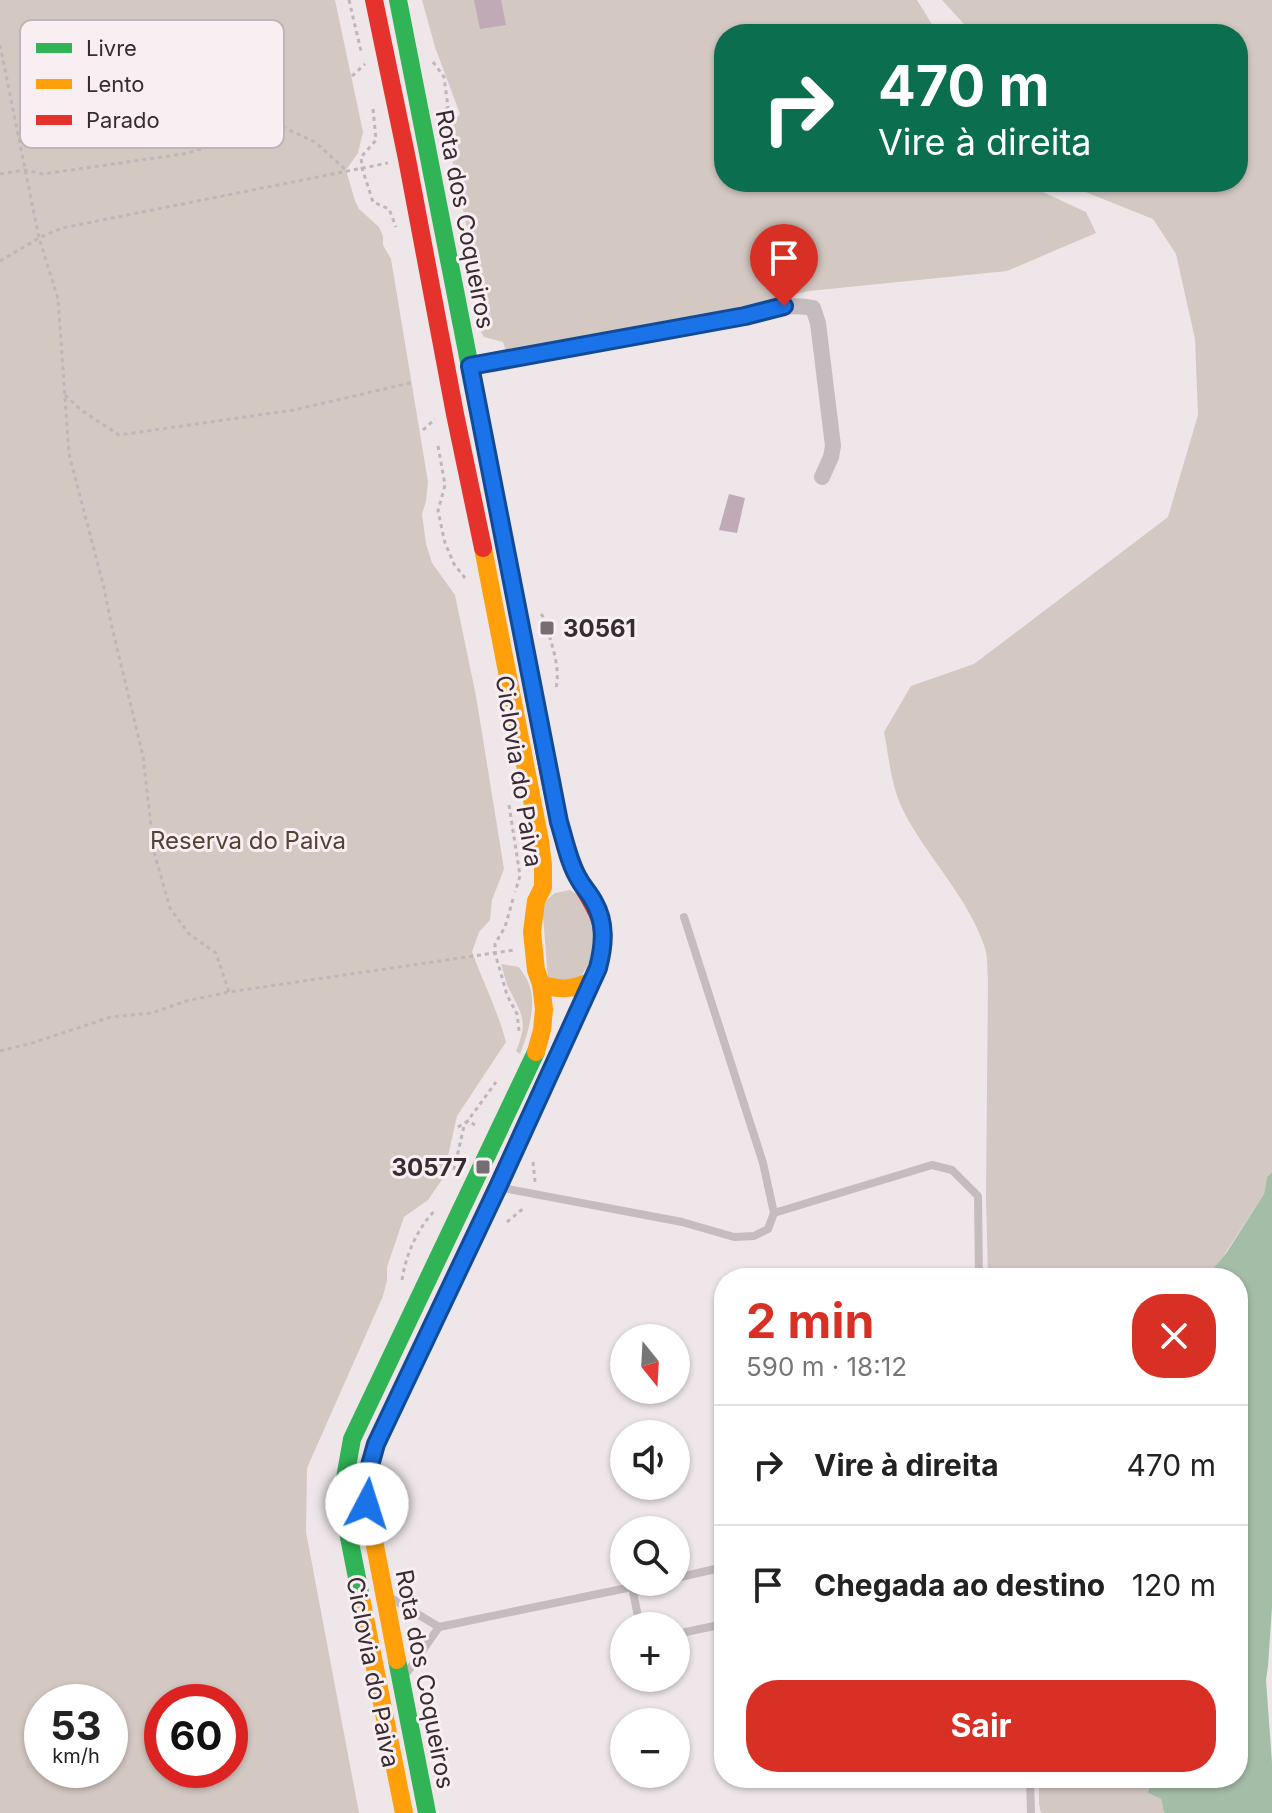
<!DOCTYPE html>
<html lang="pt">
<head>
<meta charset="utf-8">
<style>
  :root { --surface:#fff; --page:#f6f6f6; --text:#222; --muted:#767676; --line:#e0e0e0; --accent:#d93025 }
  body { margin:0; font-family:Inter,sans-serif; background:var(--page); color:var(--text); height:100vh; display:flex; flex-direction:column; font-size:30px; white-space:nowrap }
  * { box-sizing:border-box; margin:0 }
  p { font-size:26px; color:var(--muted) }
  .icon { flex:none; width:44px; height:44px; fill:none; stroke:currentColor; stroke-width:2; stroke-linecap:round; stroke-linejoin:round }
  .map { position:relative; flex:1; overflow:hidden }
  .side { position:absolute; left:714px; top:1268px; width:534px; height:520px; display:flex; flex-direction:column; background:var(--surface); border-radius:32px; box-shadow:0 2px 6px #0004 }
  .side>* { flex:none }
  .top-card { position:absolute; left:714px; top:24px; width:534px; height:168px; border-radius:32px; box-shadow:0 2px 6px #0004; background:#0b6e4f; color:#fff; overflow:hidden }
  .needle { width:52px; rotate:162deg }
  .fabs { position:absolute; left:610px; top:1324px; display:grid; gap:16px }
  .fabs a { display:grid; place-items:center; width:80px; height:80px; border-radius:50%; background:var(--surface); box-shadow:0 2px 6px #0004; font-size:40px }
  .speed { position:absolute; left:24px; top:1684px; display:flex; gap:16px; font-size:40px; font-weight:700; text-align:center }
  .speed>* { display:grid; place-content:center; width:104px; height:104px; border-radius:50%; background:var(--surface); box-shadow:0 2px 6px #0004; line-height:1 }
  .speed small { font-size:20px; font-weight:400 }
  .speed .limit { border:12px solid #d22; background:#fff; color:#111 }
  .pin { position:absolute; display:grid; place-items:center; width:68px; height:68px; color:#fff; margin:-82px -34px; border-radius:50% 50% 50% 0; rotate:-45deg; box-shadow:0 0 8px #0007 }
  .pin .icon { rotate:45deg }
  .me { position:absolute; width:88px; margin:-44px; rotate:5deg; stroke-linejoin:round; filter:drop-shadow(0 0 6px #0008) }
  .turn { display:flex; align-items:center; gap:28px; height:168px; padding:0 32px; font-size:36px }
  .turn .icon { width:104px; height:104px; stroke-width:2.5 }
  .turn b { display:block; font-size:56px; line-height:68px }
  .round { display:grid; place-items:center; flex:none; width:84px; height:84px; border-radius:32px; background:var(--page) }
  .overview { display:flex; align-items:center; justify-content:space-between; height:136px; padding:0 32px }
  h1 { font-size:48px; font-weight:700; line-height:60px; color:var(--accent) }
  .button { display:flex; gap:16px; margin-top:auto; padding:16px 32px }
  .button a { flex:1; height:92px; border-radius:32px; background:var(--accent); color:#fff; font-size:32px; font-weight:700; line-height:92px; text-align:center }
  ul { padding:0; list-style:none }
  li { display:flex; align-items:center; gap:24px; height:120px; padding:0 32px; border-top:2px solid var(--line) }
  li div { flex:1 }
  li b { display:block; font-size:30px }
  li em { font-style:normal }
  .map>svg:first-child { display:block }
</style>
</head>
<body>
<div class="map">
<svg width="1272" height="1813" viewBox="0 0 1272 1813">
  <rect width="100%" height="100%" fill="#eee6e8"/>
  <!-- green -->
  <g fill="#d4c8c2" fill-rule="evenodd">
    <path d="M 0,0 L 335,0 L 363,132 L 358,153 L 346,170 L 355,201 L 359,209 L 379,227 L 383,236 L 383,245 L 391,259 L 428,482 L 426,501 L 422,514 L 426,544 L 432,563 L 455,595 L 476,696 L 504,869 L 492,900 L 490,920 L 479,932 L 472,952 C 483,982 498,1011 506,1042 L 457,1116 L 443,1178 L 428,1200 L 404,1217 L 387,1267 L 387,1280 L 383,1296 L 307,1468 L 306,1532 L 359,1813 L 0,1813 ZM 110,1702 L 110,1770 L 42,1770 L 42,1702 ZM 162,1702 L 230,1702 L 230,1770 L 162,1770 Z"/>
    <polygon points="422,0 917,0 938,34 724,34 724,182 1037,182 1043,192 1086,212 1096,233 1007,271 809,291 519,357 507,354 503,342 484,337 481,332 480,288 446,131 460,114 435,47"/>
    <path d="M 942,0 L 1272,0 L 1272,1172 L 1267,1177 L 1264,1194 L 1209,1278 L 988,1278 L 986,1197 L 988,979 C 987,969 988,958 985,948 C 968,896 927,858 903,810 C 891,786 889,757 884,732 L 911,686 L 974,664 L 1168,517 L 1198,415 L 1195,339 L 1176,254 L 1153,219 L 1068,185 L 1066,182 L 1238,182 L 1238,34 L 973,34 Z"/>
    <polygon points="570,890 579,895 590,908 595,956 579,979 548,979 542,904 555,893"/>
    <path d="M 501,964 L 519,967 C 522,972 527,978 529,984 C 537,1006 528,1033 520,1054 L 516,1051 C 528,1022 523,1016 509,989 C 505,981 504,972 501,964 Z"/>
    <polygon points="1039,1778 1148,1778 1148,1793 1161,1799 1164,1813 1041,1813 1039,1804"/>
  </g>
  <!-- water -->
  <polygon fill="#a4bda7" points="1272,1172 1272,1607 1268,1666 1266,1680 1272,1763 1272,1813 1164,1813 1161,1799 1148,1793 1150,1778 1238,1778 1238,1278 1206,1278 1227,1252 1264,1194 1267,1177"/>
  <!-- building -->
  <g fill="#c0aab6">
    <polygon points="474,0 501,0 506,25 480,29"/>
    <polygon points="729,494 745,498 737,533 719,530"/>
  </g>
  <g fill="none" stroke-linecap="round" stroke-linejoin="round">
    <!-- path -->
    <g stroke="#beb6b9" stroke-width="3" stroke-dasharray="4 4" stroke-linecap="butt">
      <polyline points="349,0 361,51"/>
      <polyline points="0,45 39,238 58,299 69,454 104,588 111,623 143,756 154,852 170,908 189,934 216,953 229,992"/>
      <polyline points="433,62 444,77 448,107 443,112"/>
      <polyline points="352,76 365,64"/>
      <polyline points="373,109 376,140 361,157 362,168 373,202 389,209 396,227"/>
      <polyline points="0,174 25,170 43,174 183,154 283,127 315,142 346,170"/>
      <polyline points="0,261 39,238 62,228 388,163"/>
      <polyline points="65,395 81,410 119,435 294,410 414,382"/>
      <polyline points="423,430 435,419"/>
      <polyline points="438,446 445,485 438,511 445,543 454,564 465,578"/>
      <path d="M 541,614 L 545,619 C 550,642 561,665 556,688"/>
      <polyline points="509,805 520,876 515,892"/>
      <polyline points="513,899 505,927 495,944 495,953 507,995 517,1014 519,1031"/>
      <polyline points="0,1051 32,1043 111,1017 152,1013 186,1001 229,992 514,950"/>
      <polyline points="458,1127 468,1121 475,1125"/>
      <polyline points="533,1162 535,1182"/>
      <polyline points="454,1170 464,1126 496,1082"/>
      <polyline points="507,1222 525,1207"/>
      <path d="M 402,1280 C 406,1254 417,1229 436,1209"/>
    </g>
    <!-- lane -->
    <g stroke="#c5bcbf" stroke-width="8">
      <polyline points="503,1188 682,1222 734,1237 754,1236 768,1229 774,1213 763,1163 684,917"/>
      <polyline points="774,1213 932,1165 952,1170 978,1196 979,1278"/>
      <polyline points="676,1578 724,1567"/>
      <polyline points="632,1587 640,1626"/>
      <polyline points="391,1598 439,1627 656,1582"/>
      <polyline points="676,1634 724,1624"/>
      <polyline points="406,1674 439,1627"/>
      <polyline points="1030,1778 1031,1813"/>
    </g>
    <!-- street -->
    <path stroke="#c5bcbf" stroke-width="16" d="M 470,366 L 745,316 C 768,310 789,303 813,308 L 818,323 L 833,446 L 831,457 L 822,477"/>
    <!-- fast -->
    <g stroke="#30b455" stroke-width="18">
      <polyline points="398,0 530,673"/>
      <polyline points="361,1598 345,1517 345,1478 352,1439 536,1052"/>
      <polyline points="397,1660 427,1813"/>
    </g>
    <!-- slow -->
    <g stroke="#ff9f0a" stroke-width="18">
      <polyline points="483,548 540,841 543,865 543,887 536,901 532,932 536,970 541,984 544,1009 542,1030 536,1052"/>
      <path d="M 541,984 C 560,991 574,989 592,981"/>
      <polyline points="361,1598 404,1813"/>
      <polyline points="397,1660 367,1504 367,1476 376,1444 468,1250"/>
    </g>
    <!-- jam -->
    <g stroke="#e5322d" stroke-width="18">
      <polyline points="374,0 407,159 455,414 483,548"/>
      <path d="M 468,1250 L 598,968 C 610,914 595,915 575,871 C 568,856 564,840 560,824 C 547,775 540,723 530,673"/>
    </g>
  </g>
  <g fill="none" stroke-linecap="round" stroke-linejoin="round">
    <defs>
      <path id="route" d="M 367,1504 L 367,1476 L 376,1444 L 498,1187 L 598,968 C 604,945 606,923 594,902 C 590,894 584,888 580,881 C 569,864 565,841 559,822 L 470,366 L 745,316 L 784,306"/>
    </defs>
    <!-- route casing -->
    <use href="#route" stroke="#114b97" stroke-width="20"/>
    <!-- route -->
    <use href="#route" stroke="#1a73e8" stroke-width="14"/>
  </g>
  <!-- markers -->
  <g fill="#786d72" stroke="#f9eef2" stroke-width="3">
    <rect x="539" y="620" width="16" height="16" rx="4"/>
    <rect x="475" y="1159" width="16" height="16" rx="4"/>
  </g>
  <g text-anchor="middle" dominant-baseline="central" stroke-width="6" stroke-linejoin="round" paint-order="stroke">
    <!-- street labels -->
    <g font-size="24" fill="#382c33" stroke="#f9eef2">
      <text transform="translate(465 219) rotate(79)">Rota dos Coqueiros</text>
      <text transform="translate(519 771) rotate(81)">Ciclovia do Paiva</text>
      <text transform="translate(373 1672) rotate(79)">Ciclovia do Paiva</text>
      <text transform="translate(425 1679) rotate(79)">Rota dos Coqueiros</text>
    </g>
    <!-- poi labels -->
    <g font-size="24" font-weight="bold" fill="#382c33" stroke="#f9eef2" text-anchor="start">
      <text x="563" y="628">30561</text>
      <text x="467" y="1167" text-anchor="end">30577</text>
    </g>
    <!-- park labels -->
    <g font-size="24" fill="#544333" stroke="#f9eef2">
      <text x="248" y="840">Reserva do Paiva</text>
    </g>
  </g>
  <!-- legend -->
  <rect x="20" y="20" width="264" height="128" rx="12" fill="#f9eef2" stroke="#bfb4b9" stroke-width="2"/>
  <rect x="36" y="43" width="36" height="10" fill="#30b455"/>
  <rect x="36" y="79" width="36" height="10" fill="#ff9f0a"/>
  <rect x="36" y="115" width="36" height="10" fill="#e5322d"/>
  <g font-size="22" fill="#382c33">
    <text x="86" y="56">Livre</text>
    <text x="86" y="92">Lento</text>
    <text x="86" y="128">Parado</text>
  </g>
</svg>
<div class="fabs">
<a><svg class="needle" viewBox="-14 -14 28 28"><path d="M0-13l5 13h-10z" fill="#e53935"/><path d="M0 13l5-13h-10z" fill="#767676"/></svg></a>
<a><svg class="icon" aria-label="sound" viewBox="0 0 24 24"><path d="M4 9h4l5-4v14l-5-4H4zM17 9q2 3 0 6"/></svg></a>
<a><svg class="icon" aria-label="search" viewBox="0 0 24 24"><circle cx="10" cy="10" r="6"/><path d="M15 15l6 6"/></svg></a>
<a>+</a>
<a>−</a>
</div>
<div class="speed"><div>53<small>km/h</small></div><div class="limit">60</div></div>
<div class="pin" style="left:784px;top:306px;background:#d93025"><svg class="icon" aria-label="arrive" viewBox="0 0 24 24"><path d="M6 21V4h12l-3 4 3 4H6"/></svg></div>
<svg class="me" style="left:367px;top:1504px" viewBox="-20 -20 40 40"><circle r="19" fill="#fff"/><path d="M0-13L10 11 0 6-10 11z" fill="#1a73e8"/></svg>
<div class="top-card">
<div class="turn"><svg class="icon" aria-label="right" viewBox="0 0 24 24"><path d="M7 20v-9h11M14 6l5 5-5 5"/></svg><div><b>470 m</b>Vire à direita</div></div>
</div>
<section class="side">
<div class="overview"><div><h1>2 min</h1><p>590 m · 18:12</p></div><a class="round" style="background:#d93025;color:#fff"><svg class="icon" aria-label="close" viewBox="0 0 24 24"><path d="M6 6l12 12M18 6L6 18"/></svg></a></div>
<ul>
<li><svg class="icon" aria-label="right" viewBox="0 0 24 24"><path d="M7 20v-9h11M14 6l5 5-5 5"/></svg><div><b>Vire à direita</b></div><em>470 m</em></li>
<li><svg class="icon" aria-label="arrive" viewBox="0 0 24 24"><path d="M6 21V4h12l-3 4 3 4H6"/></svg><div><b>Chegada ao destino</b></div><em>120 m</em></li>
</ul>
<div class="button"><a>Sair</a></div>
</section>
</div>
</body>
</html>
